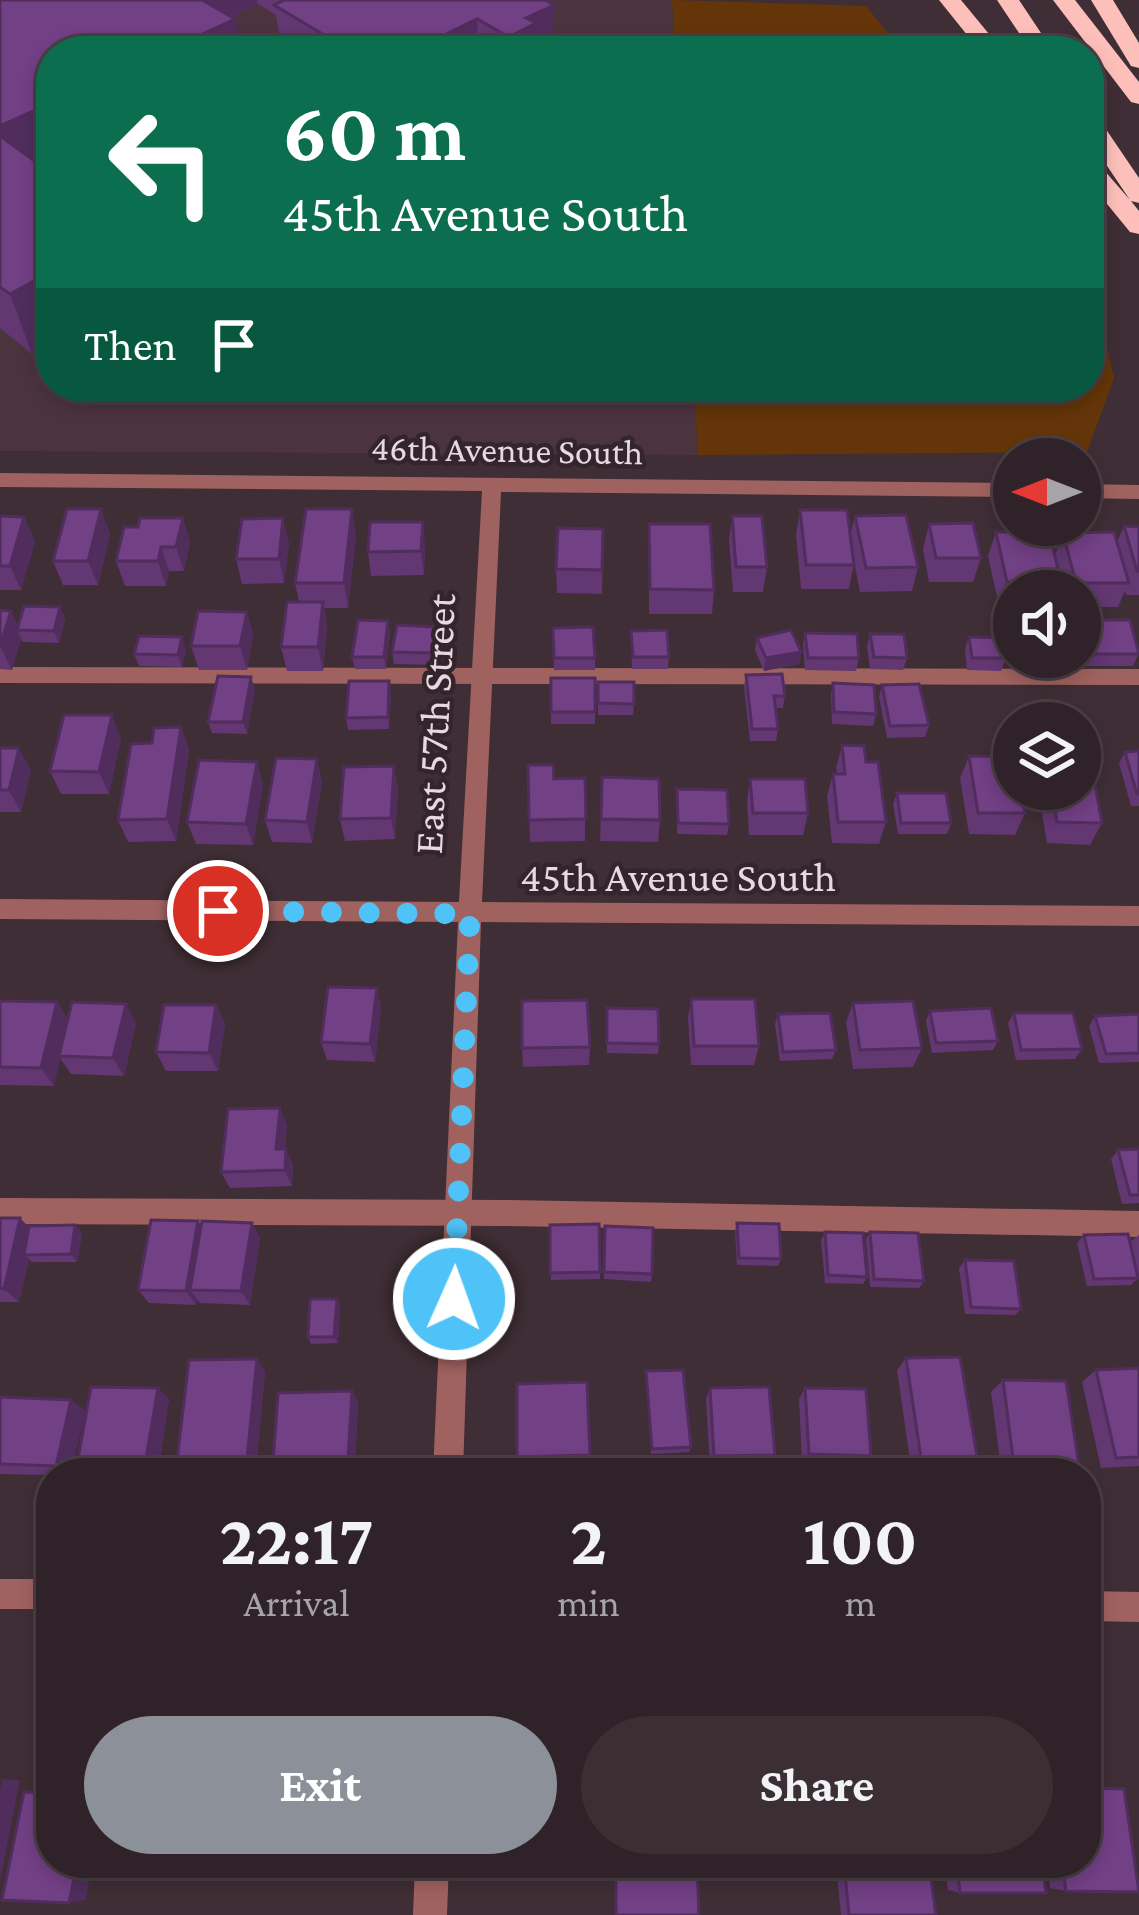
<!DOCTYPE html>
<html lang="en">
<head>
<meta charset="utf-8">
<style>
  :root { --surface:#2f2228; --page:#3b2f34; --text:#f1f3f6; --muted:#a7a4a8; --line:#4a3f45; --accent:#8c9099 }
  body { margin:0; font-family:"Crimson Pro",serif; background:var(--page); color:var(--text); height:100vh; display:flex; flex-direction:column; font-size:45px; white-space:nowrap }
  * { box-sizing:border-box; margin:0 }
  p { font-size:39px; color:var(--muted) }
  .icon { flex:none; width:66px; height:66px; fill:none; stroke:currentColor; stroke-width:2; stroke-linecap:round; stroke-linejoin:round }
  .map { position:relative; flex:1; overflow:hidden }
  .sheet { position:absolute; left:36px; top:1458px; width:1065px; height:420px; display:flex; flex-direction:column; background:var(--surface); border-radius:48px; box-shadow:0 6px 18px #0003,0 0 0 3px var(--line) }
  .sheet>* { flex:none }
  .guide { position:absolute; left:36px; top:36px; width:1068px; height:366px; border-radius:48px; box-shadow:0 6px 18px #0003,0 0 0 3px var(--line); background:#0b6e4f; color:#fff; overflow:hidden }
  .needle { width:78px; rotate:270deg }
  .controls { position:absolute; left:993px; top:438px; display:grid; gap:24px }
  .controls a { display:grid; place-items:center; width:108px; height:108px; border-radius:50%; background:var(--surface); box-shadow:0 6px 18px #0003,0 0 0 3px var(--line); font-size:60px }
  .pin { position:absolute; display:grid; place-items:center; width:102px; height:102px; color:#fff; margin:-51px; border:6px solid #fff; border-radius:50%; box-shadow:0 3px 12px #0007 }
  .me { position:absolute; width:132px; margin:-66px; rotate:2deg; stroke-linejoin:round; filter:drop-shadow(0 0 9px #0008) }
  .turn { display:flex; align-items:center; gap:42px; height:252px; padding:0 48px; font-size:54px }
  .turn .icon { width:156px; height:156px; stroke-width:2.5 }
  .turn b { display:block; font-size:84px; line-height:102px }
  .then { display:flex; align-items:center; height:114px; padding:0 48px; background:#0003; gap:24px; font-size:45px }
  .eta { display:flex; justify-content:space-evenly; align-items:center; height:204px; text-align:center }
  .eta b { font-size:72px; font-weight:700; line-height:84px }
  .button { display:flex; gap:24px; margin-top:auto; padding:24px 48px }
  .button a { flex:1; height:138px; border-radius:72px; background:var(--accent); color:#fff; font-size:48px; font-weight:700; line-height:138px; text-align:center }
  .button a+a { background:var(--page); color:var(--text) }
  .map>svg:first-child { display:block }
</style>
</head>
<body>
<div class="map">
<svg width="1139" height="1915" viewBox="0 0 1139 1915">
  <rect width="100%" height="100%" fill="#3f2e35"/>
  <!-- built -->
  <polygon fill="#4c343f" points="0,0 672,0 675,51 51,51 51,387 694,387 698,455 0,451"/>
  <!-- green -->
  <g fill="#643508">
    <polygon points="672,0 866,6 902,51 675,51"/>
    <polygon points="1089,266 1114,378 1087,452 698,455 694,387 1089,387"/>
  </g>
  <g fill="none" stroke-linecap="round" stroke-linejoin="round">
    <!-- lane -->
    <g fill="#a0625f" fill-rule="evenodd">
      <polygon points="0,667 1139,669 1139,685 0,683"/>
      <polygon points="0,1198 508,1200 1139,1211 1139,1237 508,1226 0,1224"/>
    </g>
    <!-- street -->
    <g fill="#a0625f" fill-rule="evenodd">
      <polygon points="0,473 1014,483 1014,497 501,492 482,902 1139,906 1139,926 481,922 463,1473 433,1473 458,922 0,919 0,899 459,902 482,491 0,487"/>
      <polygon points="1080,484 1139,485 1139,499 1080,498"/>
      <rect x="0" y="1579" width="51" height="30"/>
      <polygon points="1086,1591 1139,1592 1139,1622 1086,1621"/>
      <polygon points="415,1863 449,1863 447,1915 413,1915"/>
    </g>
    <!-- highway -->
    <g fill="#fdbfba" fill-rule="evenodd">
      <polygon points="939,0 961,0 1003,51 980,51"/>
      <polygon points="997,0 1019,0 1053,51 1031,51"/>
      <polygon points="1053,0 1075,0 1139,82 1139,104 1131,102"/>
      <polygon points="1091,0 1113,0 1139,43 1139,68 1131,66"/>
      <polygon points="1089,114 1097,116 1139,178 1139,203 1131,201 1139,211 1139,234 1130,232 1089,182 1089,160 1097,162 1130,200 1089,139"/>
    </g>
  </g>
  <!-- wall -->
  <g fill="#623772">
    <polygon points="0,0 545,0 554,5 554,51 282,51 276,15 258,4 230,17 51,51 51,343 32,354 0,328"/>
    <polygon points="101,509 110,534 98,585 63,585 53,561"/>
    <polygon points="800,510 850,536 855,516 918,567 912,591 860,592 854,562 849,589 801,589 796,535"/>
    <polygon points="0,516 24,517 35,541 21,590 0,590"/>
    <polygon points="732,516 767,567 763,592 733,592 729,540"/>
    <polygon points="183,518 190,543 184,571 169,571 166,586 125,586 116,561 138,527"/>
    <polygon points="649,524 714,590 712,614 649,614"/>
    <polygon points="929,524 981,558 973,582 929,582 923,549"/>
    <polygon points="1124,526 1139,527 1139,595 1126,595 1125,591 1118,607 1080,607 1080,591 1062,591 1061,584 1058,591 1014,591 1014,606 999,606 988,556 996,532 1055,555 1063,533 1117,542"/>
    <polygon points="603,529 602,594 557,593 556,569"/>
    <polygon points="356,534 348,608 324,608 327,626 323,671 287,671 281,647 299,602 295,583"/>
    <polygon points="289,543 284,583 242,584 236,559"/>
    <polygon points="425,546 424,575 371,576 368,552"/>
    <polygon points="60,607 65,619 59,643 23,642 21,639 12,670 0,669 0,610 18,626"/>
    <polygon points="247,612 253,635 247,670 199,670 191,646"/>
    <polygon points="1080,620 1139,653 1133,666 1078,666 1076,657 1080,657"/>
    <polygon points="388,621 390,633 386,669 355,669 352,657"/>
    <polygon points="553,628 595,658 595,670 554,670"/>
    <polygon points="631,631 669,657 668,669 632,669"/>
    <polygon points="805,633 859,658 856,671 805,670 803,645"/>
    <polygon points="870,634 907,658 903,670 870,669 867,646"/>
    <polygon points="969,637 1006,658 1001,671 967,670 965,649"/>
    <polygon points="757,638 801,652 799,664 764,671 755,650"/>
    <polygon points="438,639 435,665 394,664 392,652"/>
    <polygon points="1012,643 1046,658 1041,671 1010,669 1008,655"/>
    <polygon points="186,649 182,667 139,666 134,654"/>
    <polygon points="746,675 785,696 783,708 776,708 778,729 776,741 750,741 744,687"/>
    <rect x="551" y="678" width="44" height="46"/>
    <polygon points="598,682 634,704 633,715 598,715"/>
    <polygon points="833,683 876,714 873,726 832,724 831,695"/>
    <polygon points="882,685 929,725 925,737 887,738 879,697"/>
    <polygon points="255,689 247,734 212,733 208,722"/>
    <polygon points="391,692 389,729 348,730 346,718"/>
    <polygon points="181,727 189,750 176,841 128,842 118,820 152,743"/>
    <polygon points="121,738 109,794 61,794 50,771"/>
    <polygon points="842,745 866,762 886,822 879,844 832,843 827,796 833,774 837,774 836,768"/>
    <polygon points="0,748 31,770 21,812 0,812"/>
    <polygon points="1139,751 1139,806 1131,806 1119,763 1125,752"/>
    <polygon points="969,756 1025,813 1015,835 969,834 960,778"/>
    <polygon points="528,765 554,779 585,778 585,841 530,842"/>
    <polygon points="602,777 660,820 658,842 600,841"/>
    <polygon points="750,779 808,813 803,835 749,835 747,801"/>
    <polygon points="322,781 312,843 272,842 265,820"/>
    <polygon points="263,784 253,845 196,844 187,822"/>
    <polygon points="398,788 395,839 345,841 340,819"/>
    <polygon points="677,789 729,824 727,835 677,834"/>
    <polygon points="1045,789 1080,789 1102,823 1090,845 1047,843 1040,801"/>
    <polygon points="897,793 951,823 947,834 898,834 893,804"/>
    <polygon points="377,988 381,1008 375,1062 327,1060 321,1042"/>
    <polygon points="691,999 759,1046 754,1065 691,1065 688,1018"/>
    <polygon points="0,1001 57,1002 68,1020 136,1023 124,1076 71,1074 60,1058 54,1086 0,1085"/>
    <polygon points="853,1003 922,1048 913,1067 853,1069 846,1022"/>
    <polygon points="216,1005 225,1024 218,1071 166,1071 156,1052"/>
    <polygon points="607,1008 659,1044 658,1054 607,1053"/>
    <polygon points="930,1011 998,1041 993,1050 932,1053 926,1021"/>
    <polygon points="1014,1013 1082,1049 1075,1059 1016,1060 1008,1023"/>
    <polygon points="778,1014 836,1050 832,1059 780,1061 775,1024"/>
    <polygon points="1139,1014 1139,1062 1099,1063 1089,1026 1095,1016"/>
    <polygon points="590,1047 589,1065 523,1067 522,1048"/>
    <polygon points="287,1125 285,1149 293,1165 292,1186 230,1188 221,1172"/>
    <polygon points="1139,1149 1139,1203 1122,1204 1111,1159 1118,1150"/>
    <polygon points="0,1218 20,1218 29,1228 75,1225 82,1233 77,1262 32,1262 29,1259 19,1302 0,1302"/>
    <polygon points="198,1221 201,1225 252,1223 260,1238 250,1305 200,1303 197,1299 196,1305 149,1303 138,1290"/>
    <polygon points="737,1223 781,1259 778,1266 737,1265 735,1231"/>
    <polygon points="599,1224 600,1279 551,1280 550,1225"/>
    <polygon points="605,1226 652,1274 651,1282 604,1279"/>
    <polygon points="825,1232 867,1277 863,1284 825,1283 821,1240"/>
    <polygon points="870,1232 924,1281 919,1288 870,1287 866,1239"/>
    <polygon points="1084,1235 1130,1242 1139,1235 1139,1279 1138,1278 1131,1285 1087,1286 1077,1243"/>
    <polygon points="965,1260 1021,1309 1015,1315 965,1314 959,1268"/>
    <polygon points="337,1299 340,1306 338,1343 311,1344 308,1337"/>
    <polygon points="906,1358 977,1456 965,1466 911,1468 897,1370"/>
    <polygon points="257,1359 265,1372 256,1469 188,1470 177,1460"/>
    <polygon points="1139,1368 1139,1466 1101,1468 1082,1382 1096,1370"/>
    <polygon points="646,1371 691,1447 689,1452 651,1454"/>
    <polygon points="1003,1380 1080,1473 1032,1473 1032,1469 1001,1468 991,1392"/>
    <polygon points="710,1388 775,1455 769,1465 710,1466 706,1399"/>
    <polygon points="805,1388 871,1456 863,1466 802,1464 799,1399"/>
    <polygon points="352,1391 358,1402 355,1469 281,1472 273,1462"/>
    <polygon points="0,1397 71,1400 85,1411 71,1473 51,1473 51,1475 0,1474"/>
    <polygon points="169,1399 158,1473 90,1473 77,1464"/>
    <polygon points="590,1455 589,1465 518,1467 517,1457"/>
    <polygon points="731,1863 823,1863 738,1875 732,1873"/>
    <polygon points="836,1863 929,1863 936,1915 841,1915"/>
    <polygon points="944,1863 1042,1863 960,1893 948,1890"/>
    <polygon points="1047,1863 1086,1863 1066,1891 1050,1888"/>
  </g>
  <!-- shaded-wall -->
  <g fill="#502d5d">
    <polygon points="204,0 257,0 258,4 209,26"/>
    <polygon points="554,5 554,51 509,51 509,37 526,18"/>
    <polygon points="235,19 241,51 165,51"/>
    <polygon points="477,19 478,51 450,51 448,33"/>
    <polygon points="51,103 51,172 12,190 0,156 0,126"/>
    <polygon points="43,276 51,301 51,343 32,354 10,294"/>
    <polygon points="101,509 110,534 98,585 88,561"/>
    <polygon points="352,509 356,534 348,608 344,583"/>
    <polygon points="24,517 35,541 21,590 10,566"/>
    <polygon points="183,518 190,543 184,571 176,547"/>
    <polygon points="283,518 289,543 284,583 279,559"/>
    <polygon points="423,522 425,546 424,575 421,551"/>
    <polygon points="161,547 169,571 166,586 158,561"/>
    <polygon points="323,602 327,626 323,671 318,647"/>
    <polygon points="60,607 65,619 59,643 54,631"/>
    <polygon points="11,611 20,630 17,630 21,639 12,670 0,646"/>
    <polygon points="247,612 253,635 247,670 240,646"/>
    <polygon points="388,621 390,633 386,669 384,657"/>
    <polygon points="437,627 438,639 435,665 433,653"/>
    <polygon points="182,637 186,649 182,667 178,655"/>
    <polygon points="801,652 799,664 764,671 766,658"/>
    <polygon points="251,677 255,689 247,734 243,722"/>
    <polygon points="389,681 391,692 389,729 388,717"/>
    <polygon points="112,715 121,738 109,794 99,772"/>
    <polygon points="181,727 189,750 176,841 167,819"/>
    <polygon points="19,748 31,770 21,812 9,790"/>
    <polygon points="317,759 322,781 312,843 307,822"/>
    <polygon points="257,762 263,784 253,845 246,824"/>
    <polygon points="394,766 398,788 395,839 391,818"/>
    <polygon points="377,988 381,1008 375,1062 370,1044"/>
    <polygon points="57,1002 69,1021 54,1086 41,1068"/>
    <polygon points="126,1004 136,1023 124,1076 113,1058"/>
    <polygon points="216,1005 225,1024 218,1071 209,1053"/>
    <polygon points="280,1108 287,1125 283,1165 276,1149"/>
    <polygon points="286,1149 293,1165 292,1186 285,1170"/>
    <polygon points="20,1218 34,1233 24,1255 29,1259 19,1302 4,1289"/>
    <polygon points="198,1221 208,1237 190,1290 197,1299 196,1305 186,1291"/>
    <polygon points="252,1223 260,1238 250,1305 241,1291"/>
    <polygon points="75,1225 82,1233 77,1262 71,1254"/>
    <polygon points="337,1299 340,1306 338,1343 334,1337"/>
    <polygon points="257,1359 265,1372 256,1469 247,1459"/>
    <polygon points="158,1388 169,1399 158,1473 156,1473 145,1464"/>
    <polygon points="352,1391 358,1402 355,1469 348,1459"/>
    <polygon points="71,1400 85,1411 71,1473 66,1473 56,1466"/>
    <polygon points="2,1779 20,1780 0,1882 0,1791"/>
    <polygon points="77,1863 92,1863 86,1900 69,1903"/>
  </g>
  <!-- building -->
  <g fill="#724085" stroke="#502d5d" stroke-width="3">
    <polygon points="0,0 202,0 235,19 165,51 51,51 51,103 0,126"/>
    <polygon points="285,0 545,0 554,5 526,18 536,23 509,37 477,19 448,33 468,44 454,51 351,51 274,5"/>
    <polygon points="0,136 51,173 51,283 43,276 10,294 0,287"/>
    <polygon points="67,509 101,509 88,561 53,561"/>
    <polygon points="306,509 352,509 344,583 295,583"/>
    <polygon points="800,510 847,510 854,565 806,565"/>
    <polygon points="906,515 918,567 866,568 855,516"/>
    <polygon points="0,516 24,517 10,566 0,566"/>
    <polygon points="732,516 762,516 767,567 736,567"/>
    <polygon points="140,518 183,518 176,547 161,547 158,561 116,561 124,527 138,527"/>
    <polygon points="283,518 279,559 236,559 242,519"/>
    <polygon points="370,522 423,522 421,551 368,552"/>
    <polygon points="973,523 981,558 936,558 929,524"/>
    <polygon points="649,524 710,524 714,590 650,589"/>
    <polygon points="1124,526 1139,527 1139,571 1137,571"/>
    <polygon points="558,528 603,529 602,570 556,569"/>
    <polygon points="996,532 1049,532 1061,582 1007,582"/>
    <polygon points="1114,532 1129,583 1076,583 1063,533"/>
    <polygon points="287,602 323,602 318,647 281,647"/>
    <polygon points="24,606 60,607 54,631 17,630"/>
    <polygon points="0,610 11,611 0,646"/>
    <polygon points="198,611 247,612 240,646 191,646"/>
    <polygon points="358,620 388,621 384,657 352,657"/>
    <polygon points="1080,620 1130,620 1139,654 1083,654 1080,641"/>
    <polygon points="397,625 437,627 433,653 392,652"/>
    <polygon points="593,627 595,658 554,658 553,628"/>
    <polygon points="667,630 669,657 633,657 631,631"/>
    <polygon points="791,630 801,652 766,658 757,638"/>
    <polygon points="805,633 857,634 859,658 808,658"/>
    <polygon points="870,634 904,634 907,658 874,657"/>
    <polygon points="139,636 182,637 178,655 134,654"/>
    <polygon points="969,637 1003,638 1006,658 972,658"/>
    <polygon points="782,674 785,696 774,696 778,729 752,729 746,675"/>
    <polygon points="218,676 251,677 243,722 208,722"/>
    <rect x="551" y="678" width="44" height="34"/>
    <polygon points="349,681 389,681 388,717 346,718"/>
    <polygon points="598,682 634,682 634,704 598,703"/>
    <polygon points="833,683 874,685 876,714 834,712"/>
    <polygon points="919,684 929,725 890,726 882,685"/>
    <polygon points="64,715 112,715 99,772 50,771"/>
    <polygon points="181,727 167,819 118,820 131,744 152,743 154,728"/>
    <polygon points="842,745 864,746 866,762 878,762 886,822 838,822 833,774 845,774"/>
    <polygon points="0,748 19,748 9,790 0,790"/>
    <polygon points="1139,751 1139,794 1137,794 1125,752"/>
    <polygon points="969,756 1014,757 1014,789 1020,789 1025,813 978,813"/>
    <polygon points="276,758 317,759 307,822 265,820"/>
    <polygon points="199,760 257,762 246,824 187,822"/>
    <polygon points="528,765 553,765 554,779 585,778 586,819 529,820"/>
    <polygon points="394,766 391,818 340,819 344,767"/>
    <polygon points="602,777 659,779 660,820 601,819"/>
    <polygon points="750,779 805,779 808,813 753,813"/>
    <polygon points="1080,780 1094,780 1102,823 1057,822 1052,789 1080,789"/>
    <polygon points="677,789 727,790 729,824 678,823"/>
    <polygon points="897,793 946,793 951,823 901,823"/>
    <polygon points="328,987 377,988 370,1044 321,1042"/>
    <polygon points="691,999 755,999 759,1046 694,1046"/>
    <polygon points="587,1000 590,1047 522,1048 522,1001"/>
    <polygon points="0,1001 57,1002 41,1068 0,1067"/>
    <polygon points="913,1001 922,1048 860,1050 853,1003"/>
    <polygon points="72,1002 126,1004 113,1058 59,1056"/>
    <polygon points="164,1005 216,1005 209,1053 156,1052"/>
    <polygon points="607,1008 658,1009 659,1044 607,1043"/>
    <polygon points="991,1008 998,1041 936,1043 930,1011"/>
    <polygon points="830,1013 836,1050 783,1052 778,1014"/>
    <polygon points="1014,1013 1073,1013 1082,1049 1021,1050"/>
    <polygon points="1139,1014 1139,1053 1106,1054 1095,1016"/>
    <polygon points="280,1108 276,1149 286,1149 285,1170 221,1172 228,1109"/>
    <polygon points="1139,1149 1139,1195 1130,1195 1118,1150"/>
    <polygon points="0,1218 20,1218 4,1289 0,1288"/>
    <polygon points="151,1220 198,1221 186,1291 138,1290"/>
    <polygon points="202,1221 252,1223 241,1291 190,1290"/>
    <polygon points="737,1223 779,1224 781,1259 739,1258"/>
    <polygon points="599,1224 600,1272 550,1273 550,1225"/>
    <polygon points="75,1225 71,1254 24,1255 29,1226"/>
    <polygon points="605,1226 653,1228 652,1274 604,1272"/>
    <polygon points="825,1232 863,1233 867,1277 828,1275"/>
    <polygon points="870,1232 918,1233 924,1281 874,1279"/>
    <polygon points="1128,1234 1138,1278 1094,1279 1084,1235"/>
    <polygon points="965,1260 1014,1261 1021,1309 971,1307"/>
    <polygon points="310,1299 337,1299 334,1337 308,1337"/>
    <polygon points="960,1357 977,1456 921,1458 906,1358"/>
    <polygon points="257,1359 247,1459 177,1460 189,1360"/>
    <polygon points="1139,1368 1139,1457 1116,1458 1096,1370"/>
    <polygon points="683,1370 691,1447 652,1449 646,1371"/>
    <polygon points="1003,1380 1066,1381 1080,1473 1047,1473 1045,1459 1013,1458"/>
    <polygon points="587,1382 590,1455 517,1457 517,1384"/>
    <polygon points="91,1387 158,1388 145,1464 77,1464"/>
    <polygon points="769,1387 775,1455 714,1456 710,1388"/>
    <polygon points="805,1388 866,1389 871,1456 809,1454"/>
    <polygon points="352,1391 348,1459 273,1462 278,1393"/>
    <polygon points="0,1397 71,1400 56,1466 0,1464"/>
    <polygon points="1086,1788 1124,1789 1139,1892 1066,1891 1062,1863 1086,1863"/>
    <polygon points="24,1792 51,1793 51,1863 77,1863 69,1903 2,1900"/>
    <polygon points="232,1863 321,1863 232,1866"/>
    <polygon points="508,1863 599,1863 599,1873 507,1871"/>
    <polygon points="616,1863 697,1863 699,1915 616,1915"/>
    <polygon points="736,1863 823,1863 824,1870 738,1875"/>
    <polygon points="844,1863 929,1863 936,1915 849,1915"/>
    <polygon points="957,1863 1042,1863 1046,1893 960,1893"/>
  </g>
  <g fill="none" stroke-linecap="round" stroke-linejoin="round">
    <!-- route -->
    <polyline stroke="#4fc3f7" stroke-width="21" stroke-dasharray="0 37.8" points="218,911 470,914 454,1299"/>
  </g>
  <g text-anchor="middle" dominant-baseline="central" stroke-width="9" stroke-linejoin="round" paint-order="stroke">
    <!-- far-street labels -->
    <g font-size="36" fill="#e5dadf" stroke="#34242b">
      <text transform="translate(507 450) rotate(1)">46th Avenue South</text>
    </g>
    <!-- street labels -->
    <g font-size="42" fill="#e5dadf" stroke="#34242b">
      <text transform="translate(434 724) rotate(-87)">East 57th Street</text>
      <text x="678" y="876">45th Avenue South</text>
    </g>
  </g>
</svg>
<div class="controls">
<a><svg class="needle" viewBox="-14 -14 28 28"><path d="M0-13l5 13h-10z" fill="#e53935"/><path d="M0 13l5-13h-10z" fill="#a7a4a8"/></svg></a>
<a><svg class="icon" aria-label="sound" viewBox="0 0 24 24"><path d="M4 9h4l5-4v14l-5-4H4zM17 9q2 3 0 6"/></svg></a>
<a><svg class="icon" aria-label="layers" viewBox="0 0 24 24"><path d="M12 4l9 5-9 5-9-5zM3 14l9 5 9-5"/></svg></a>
</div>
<div class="pin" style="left:218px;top:911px;background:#d93025"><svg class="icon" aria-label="arrive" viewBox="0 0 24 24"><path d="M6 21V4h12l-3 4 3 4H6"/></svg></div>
<svg class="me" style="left:454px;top:1299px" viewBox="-20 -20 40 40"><circle r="17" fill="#4fc3f7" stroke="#fff" stroke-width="3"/><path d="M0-11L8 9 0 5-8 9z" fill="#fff"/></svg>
<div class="guide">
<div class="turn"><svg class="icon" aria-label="left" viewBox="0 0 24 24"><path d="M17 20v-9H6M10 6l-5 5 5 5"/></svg><div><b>60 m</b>45th Avenue South</div></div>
<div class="then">Then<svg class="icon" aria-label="arrive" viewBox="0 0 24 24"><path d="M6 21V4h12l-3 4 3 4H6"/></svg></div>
</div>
<section class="sheet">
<div class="eta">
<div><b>22:17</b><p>Arrival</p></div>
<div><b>2</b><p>min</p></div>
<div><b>100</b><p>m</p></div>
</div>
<div class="button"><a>Exit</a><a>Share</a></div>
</section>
</div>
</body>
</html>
